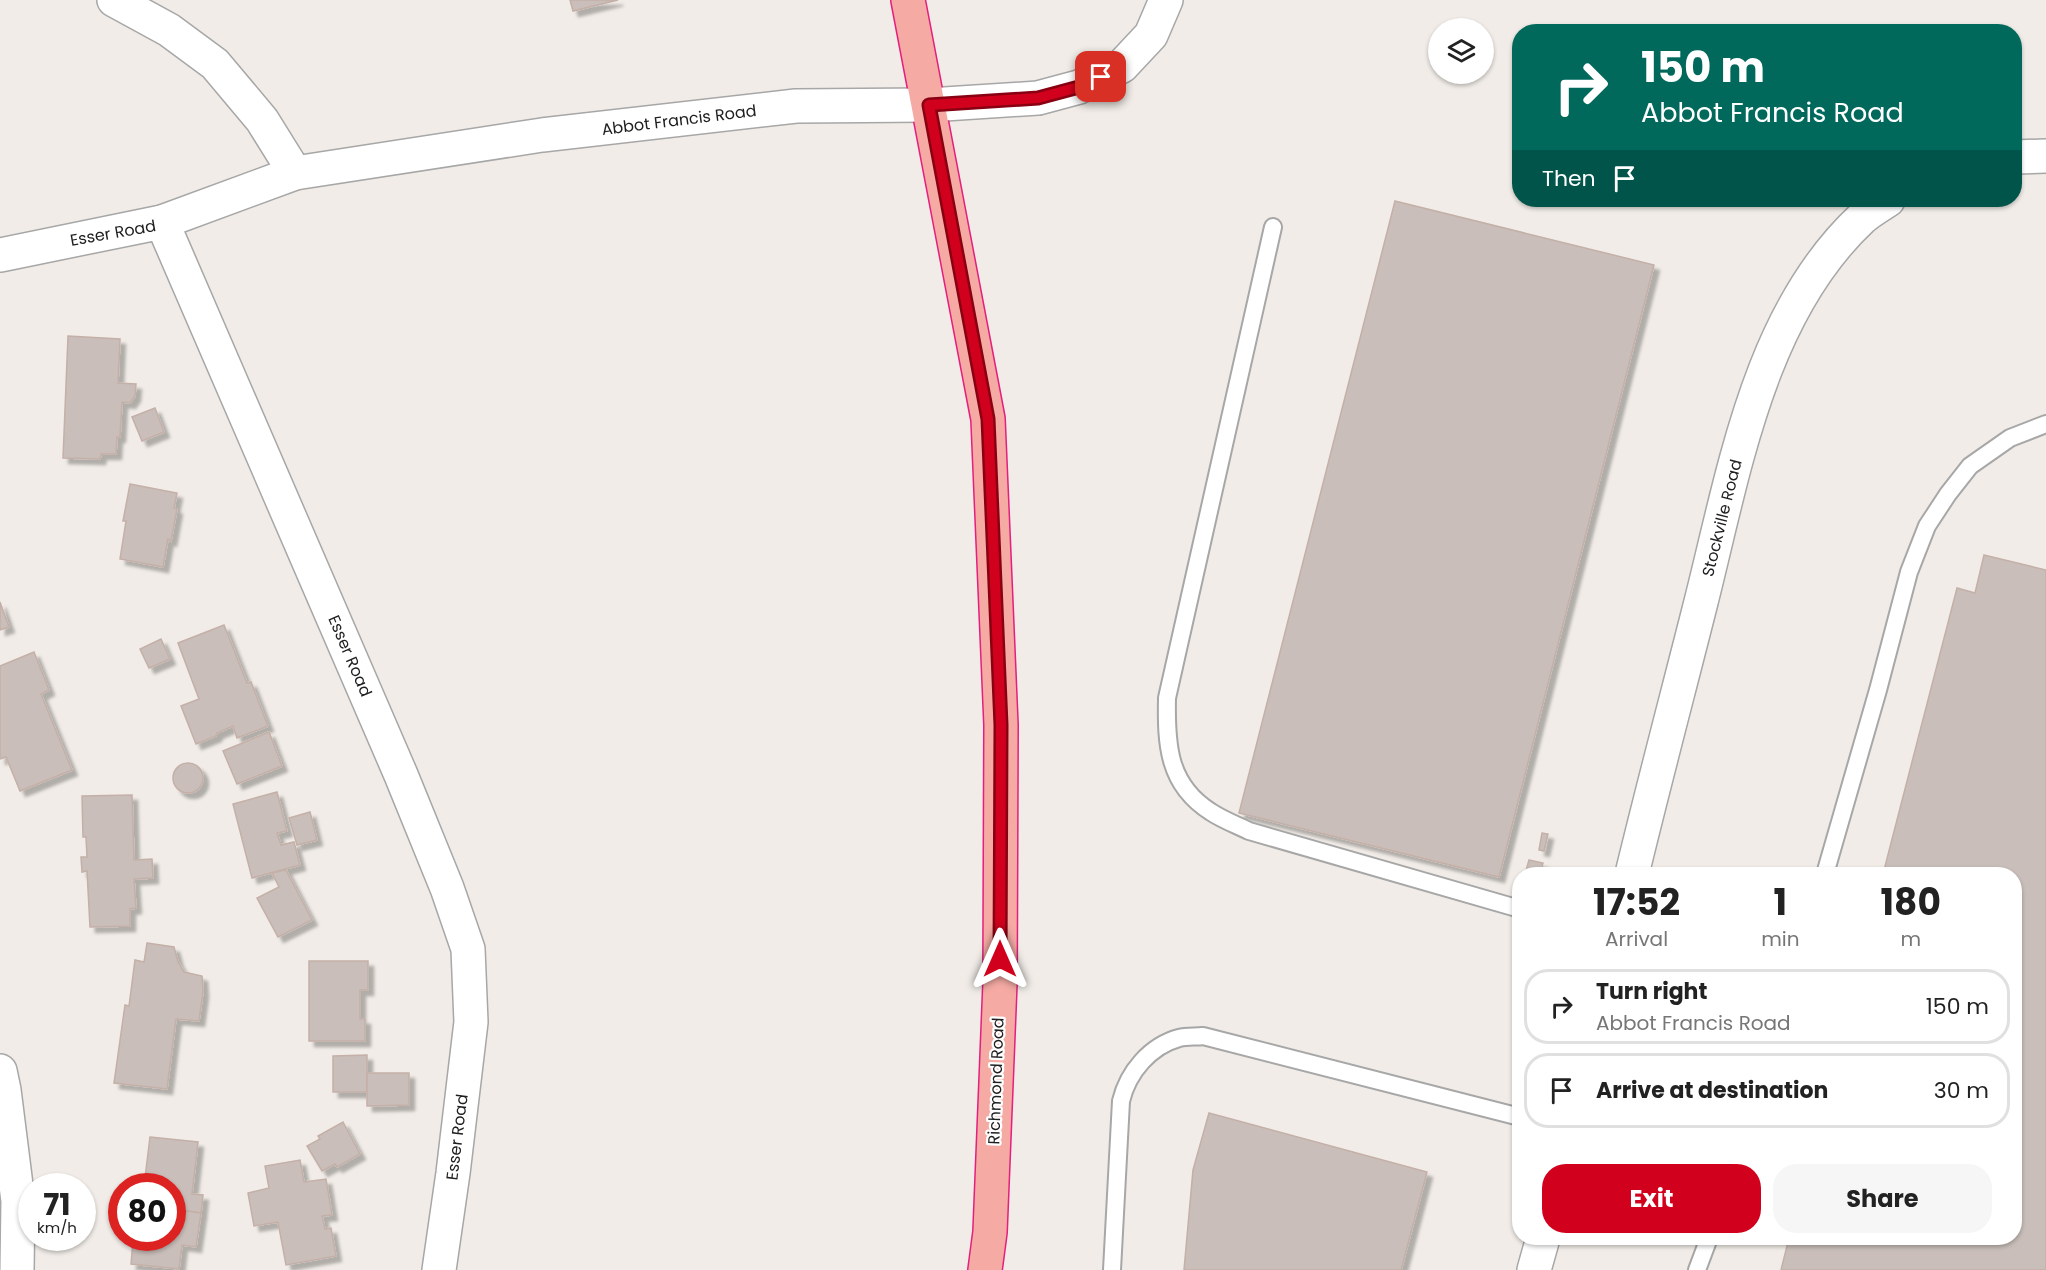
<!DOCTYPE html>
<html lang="en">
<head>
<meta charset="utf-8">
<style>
  :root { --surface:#fff; --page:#f6f6f6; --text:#222; --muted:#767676; --line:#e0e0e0; --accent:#d1001c }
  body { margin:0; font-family:Poppins,sans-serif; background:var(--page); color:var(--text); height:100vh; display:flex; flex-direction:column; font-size:22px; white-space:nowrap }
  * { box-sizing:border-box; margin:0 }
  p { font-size:20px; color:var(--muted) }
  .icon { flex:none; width:33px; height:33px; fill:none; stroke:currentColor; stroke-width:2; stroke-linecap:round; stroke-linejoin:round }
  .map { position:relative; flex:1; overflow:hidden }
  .side { position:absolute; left:1512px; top:867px; width:510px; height:378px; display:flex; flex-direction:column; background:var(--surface); border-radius:24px; box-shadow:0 2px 4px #0004 }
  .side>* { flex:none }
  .top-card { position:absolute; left:1512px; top:24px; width:510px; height:183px; border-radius:24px; box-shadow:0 2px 4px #0004; background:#00695c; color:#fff; overflow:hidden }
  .fabs { position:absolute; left:1428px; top:18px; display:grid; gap:12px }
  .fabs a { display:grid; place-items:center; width:66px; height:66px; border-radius:50%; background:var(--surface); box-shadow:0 2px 4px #0004; font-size:30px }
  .speed { position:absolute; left:18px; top:1173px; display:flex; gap:12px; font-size:30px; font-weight:700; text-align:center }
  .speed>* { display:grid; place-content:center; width:78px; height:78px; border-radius:50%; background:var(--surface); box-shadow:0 2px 4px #0004; line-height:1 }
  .speed small { font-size:15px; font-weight:400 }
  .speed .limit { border:9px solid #d22; background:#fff; color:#111 }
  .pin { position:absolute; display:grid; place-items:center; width:51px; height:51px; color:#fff; margin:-26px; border-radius:12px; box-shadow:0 3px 9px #0006 }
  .me { position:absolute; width:66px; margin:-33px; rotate:0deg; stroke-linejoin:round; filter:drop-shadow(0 0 4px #0008) }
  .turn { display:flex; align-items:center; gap:21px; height:126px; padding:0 30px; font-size:27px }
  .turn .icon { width:78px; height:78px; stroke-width:2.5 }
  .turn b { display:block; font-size:42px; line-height:51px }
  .then { display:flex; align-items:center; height:57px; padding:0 30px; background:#0003; gap:12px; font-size:22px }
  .eta { display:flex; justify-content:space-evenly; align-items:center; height:102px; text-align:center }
  .eta b { font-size:36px; font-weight:700; line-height:42px }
  .cta { display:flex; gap:12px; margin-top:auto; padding:12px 30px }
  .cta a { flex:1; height:69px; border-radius:24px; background:var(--accent); color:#fff; font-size:24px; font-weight:700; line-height:69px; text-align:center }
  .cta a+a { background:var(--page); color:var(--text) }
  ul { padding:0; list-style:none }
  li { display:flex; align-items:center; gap:18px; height:75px; margin:0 12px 9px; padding:0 18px; border:3px solid var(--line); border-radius:24px }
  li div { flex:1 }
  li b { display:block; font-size:22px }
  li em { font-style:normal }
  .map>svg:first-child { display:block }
</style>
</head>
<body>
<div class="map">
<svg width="2046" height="1270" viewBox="0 0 2046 1270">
  <defs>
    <filter id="shadow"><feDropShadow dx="5.5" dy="5.5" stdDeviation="1.5" flood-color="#0004"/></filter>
  </defs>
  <rect width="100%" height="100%" fill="#f1ece7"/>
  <!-- building -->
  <g fill="#c9beb9" stroke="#c4b0a8" stroke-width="1.5" filter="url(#shadow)">
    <polygon points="570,0 618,0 573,11"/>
    <polygon points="1395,201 1654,265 1499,877 1239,813"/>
    <polygon points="68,336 120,339 118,383 136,384 135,396 130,403 122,402 120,437 117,437 116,454 101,454 100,459 63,458"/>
    <polygon points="155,408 164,432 142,441 132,417"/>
    <polygon points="130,484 177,493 174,508 177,509 171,541 168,539 163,567 120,559 126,521 123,521"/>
    <polygon points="1984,555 2046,570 2046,1270 1781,1270 1789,1238 2014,1238 2014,874 1883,874 1957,588 1975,593"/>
    <polygon points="0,602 9,627 0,630"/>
    <polygon points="224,625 247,683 251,682 268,726 237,738 233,726 217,733 216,736 196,744 181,706 199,699 178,643"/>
    <polygon points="161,639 170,659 149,668 140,649"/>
    <polygon points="34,652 49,690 41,694 72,770 20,791 6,757 0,759 0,666"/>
    <polygon points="269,732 282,766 237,784 223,751"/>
    <circle cx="188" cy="778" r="15"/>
    <polygon points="277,792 287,831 277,833 281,845 294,842 300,865 252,878 233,804"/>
    <polygon points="132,795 134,860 152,859 153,878 134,879 136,908 130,909 130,926 90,927 87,871 82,872 81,857 87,857 86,837 83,837 82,796"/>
    <polygon points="310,812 317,840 297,845 289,818"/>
    <polygon points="1542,833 1548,834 1544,851 1539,850"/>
    <polygon points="1529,860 1543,863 1540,874 1525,874"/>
    <polygon points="286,870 312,920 278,937 257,898 279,887 272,873"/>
    <polygon points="147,943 174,947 178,962 184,972 202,976 203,992 199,1021 176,1019 167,1089 114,1083 125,1005 129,1006 135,960 144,962"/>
    <polygon points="309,961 368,961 368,990 360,990 360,1019 365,1019 365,1041 309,1041"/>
    <polygon points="367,1055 367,1092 333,1092 333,1056"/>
    <polygon points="367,1073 409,1073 409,1105 367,1106"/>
    <polygon points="1209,1113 1427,1172 1401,1270 1184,1270 1193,1170"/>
    <polygon points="343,1122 360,1154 337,1167 335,1164 322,1171 307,1146 320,1139 318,1136"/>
    <polygon points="150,1137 198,1142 192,1194 203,1195 201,1213 172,1209 172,1186 144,1186"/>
    <polygon points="300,1160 304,1182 326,1179 332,1215 322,1216 325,1229 331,1228 336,1256 286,1265 278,1222 254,1226 248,1193 269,1188 265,1166"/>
    <polygon points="172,1209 201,1213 196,1247 182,1245 179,1269 131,1264 133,1242 137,1242 137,1238 172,1238"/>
  </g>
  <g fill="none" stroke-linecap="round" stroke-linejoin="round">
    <defs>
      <g id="service">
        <path d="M 1273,227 L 1167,698 C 1166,745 1168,785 1211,812 C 1223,820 1237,825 1249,831 L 1520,909"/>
        <polyline points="1825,874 1878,690 1909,572 1927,526 1948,494 1970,466 2010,438 2046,424"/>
        <path d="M 1112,1270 L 1121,1101 C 1128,1072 1150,1046 1179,1038 C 1187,1036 1196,1037 1203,1036 L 1520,1117"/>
        <polyline points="1697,1270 1709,1238"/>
      </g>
      <g id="minor">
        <polyline points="114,0 169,30 215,64 262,120 295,173"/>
        <polyline points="162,222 401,775 447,888 468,949 471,1022 453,1173 439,1270"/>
        <polyline points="0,255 162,222 295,173 542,135 796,106 929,105"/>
        <polyline points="0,1071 4,1090 18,1201 17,1270"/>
      </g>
      <g id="tertiary">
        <polyline points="929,105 1038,98 1079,87 1122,66 1151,35 1166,0"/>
        <polyline points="2014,157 2046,156"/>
        <path d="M 1632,874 C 1654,783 1678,693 1701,602 C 1734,472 1759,314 1862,218 C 1870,211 1879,206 1888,200"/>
        <polyline points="1534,1270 1543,1238"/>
      </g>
      <polyline id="trunk" points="908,0 988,419 1001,725 1000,983 990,1232 985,1270"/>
    </defs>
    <!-- service casing -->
    <use href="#service" stroke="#a7a7a7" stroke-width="20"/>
    <!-- minor casing -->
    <use href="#minor" stroke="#a7a7a7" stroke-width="36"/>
    <!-- tertiary casing -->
    <use href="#tertiary" stroke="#a7a7a7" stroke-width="36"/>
    <!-- trunk casing -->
    <use href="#trunk" stroke="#e41f7d" stroke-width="36"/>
    <!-- service -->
    <use href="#service" stroke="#fff" stroke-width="16"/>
    <!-- minor -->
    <use href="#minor" stroke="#fff" stroke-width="33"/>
    <!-- tertiary -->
    <use href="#tertiary" stroke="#fff" stroke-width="33"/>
    <!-- trunk -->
    <use href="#trunk" stroke="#f5aaa4" stroke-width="33"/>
  </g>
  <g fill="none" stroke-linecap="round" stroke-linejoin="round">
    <defs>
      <polyline id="route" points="1000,959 1001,725 988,419 929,105 1038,98 1079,87 1101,77"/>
    </defs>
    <!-- route casing -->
    <use href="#route" stroke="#880012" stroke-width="15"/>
    <!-- route -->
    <use href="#route" stroke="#d1001c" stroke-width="10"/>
  </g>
  <g text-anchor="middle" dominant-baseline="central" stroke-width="4.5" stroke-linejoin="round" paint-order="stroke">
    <!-- street labels -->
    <g font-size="16" fill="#202020" stroke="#fff">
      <text transform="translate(679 120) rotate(-7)">Abbot Francis Road</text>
      <text transform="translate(113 233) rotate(-10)">Esser Road</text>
      <text transform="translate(1722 518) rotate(-76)">Stockville Road</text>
      <text transform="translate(350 656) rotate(67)">Esser Road</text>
      <text transform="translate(996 1081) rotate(-88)">Richmond Road</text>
      <text transform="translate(457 1137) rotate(-83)">Esser Road</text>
    </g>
  </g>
</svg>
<div class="fabs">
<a><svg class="icon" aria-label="layers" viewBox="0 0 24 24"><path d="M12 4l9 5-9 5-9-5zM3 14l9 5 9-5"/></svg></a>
</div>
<div class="speed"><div>71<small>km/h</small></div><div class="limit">80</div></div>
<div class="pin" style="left:1101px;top:77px;background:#d93025"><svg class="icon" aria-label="arrive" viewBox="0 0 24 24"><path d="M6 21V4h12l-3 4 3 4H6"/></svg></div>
<svg class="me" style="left:1000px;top:959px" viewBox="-20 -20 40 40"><path d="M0-17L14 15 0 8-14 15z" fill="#d1001c" stroke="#fff" stroke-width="4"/></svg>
<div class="top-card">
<div class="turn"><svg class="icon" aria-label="right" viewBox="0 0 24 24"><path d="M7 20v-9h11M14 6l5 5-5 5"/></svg><div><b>150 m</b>Abbot Francis Road</div></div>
<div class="then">Then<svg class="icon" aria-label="arrive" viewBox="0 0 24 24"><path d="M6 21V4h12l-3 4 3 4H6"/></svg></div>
</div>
<section class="side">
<div class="eta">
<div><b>17:52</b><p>Arrival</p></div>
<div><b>1</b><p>min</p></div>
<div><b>180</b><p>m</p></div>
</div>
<ul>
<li><svg class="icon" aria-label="right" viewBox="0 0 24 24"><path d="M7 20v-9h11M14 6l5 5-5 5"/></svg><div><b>Turn right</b><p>Abbot Francis Road</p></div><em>150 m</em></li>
<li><svg class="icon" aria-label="arrive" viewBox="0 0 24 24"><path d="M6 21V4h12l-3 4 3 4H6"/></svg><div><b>Arrive at destination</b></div><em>30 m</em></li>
</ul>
<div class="cta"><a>Exit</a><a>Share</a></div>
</section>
</div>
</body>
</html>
